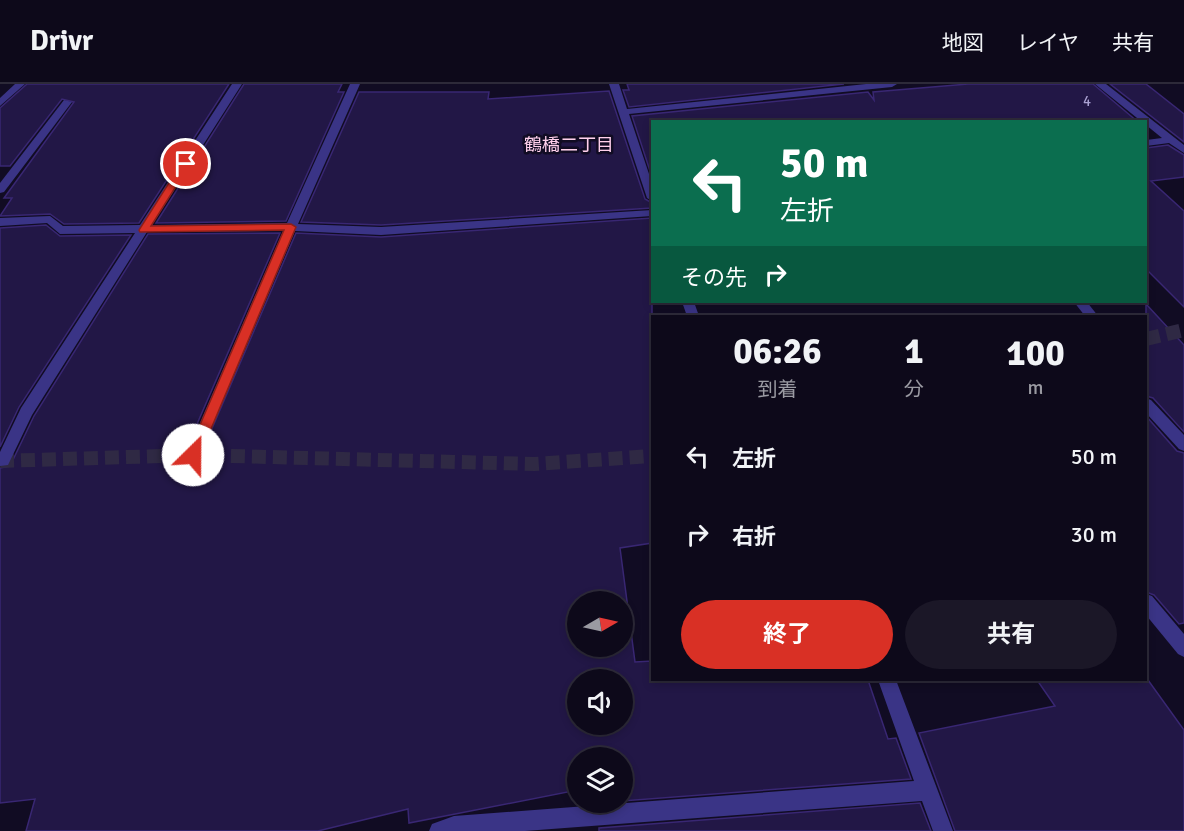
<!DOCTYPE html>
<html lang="ja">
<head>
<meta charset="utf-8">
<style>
  :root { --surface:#0d091a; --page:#1b1727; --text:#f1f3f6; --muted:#9a9aa2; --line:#2d2a39; --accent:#d93025 }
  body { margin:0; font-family:Signika,"Noto Sans JP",sans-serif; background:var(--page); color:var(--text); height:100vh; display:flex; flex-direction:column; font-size:22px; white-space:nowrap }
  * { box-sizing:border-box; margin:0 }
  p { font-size:20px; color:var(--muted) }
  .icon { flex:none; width:33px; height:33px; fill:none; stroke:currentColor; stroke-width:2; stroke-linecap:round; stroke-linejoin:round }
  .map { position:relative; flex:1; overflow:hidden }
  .details { position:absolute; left:651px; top:231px; width:496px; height:366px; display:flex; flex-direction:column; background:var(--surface); border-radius:0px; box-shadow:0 3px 9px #0003,0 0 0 2px var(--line) }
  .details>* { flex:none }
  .guide { position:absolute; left:651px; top:36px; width:496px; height:183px; border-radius:0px; box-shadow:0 3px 9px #0003,0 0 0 2px var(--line); background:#0b6e4f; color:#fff; overflow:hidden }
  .needle { width:39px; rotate:81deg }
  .tools { position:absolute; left:567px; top:507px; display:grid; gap:12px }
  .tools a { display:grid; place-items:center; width:66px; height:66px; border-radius:50%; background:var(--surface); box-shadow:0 3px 9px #0003,0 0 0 2px var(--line); font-size:30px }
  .pin { position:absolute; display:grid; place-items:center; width:51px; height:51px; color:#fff; margin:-26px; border:3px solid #fff; border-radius:50%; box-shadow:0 2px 6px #0007 }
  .me { position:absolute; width:66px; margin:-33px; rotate:23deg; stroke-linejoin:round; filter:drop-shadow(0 0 4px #0008) }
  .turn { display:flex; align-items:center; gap:21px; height:126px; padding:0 30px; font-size:27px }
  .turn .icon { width:78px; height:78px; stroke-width:2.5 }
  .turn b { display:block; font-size:42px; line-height:51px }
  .then { display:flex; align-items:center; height:57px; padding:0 30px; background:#0003; gap:12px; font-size:22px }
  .eta { display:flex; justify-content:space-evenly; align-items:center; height:102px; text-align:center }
  .eta b { font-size:36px; font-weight:700; line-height:42px }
  .primary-button { display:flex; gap:12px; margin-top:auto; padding:12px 30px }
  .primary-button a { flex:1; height:69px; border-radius:36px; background:var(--accent); color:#fff; font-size:24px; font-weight:700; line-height:69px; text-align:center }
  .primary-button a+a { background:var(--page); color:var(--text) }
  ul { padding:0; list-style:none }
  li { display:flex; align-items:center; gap:18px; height:78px; padding:0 30px }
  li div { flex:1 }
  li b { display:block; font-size:22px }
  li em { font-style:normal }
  header { display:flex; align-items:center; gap:36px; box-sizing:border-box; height:84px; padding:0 30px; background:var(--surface); border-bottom:2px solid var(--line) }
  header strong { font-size:28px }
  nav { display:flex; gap:33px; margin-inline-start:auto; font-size:21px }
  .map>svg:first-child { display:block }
</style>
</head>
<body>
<header>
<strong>Drivr</strong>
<nav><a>地図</a><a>レイヤ</a><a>共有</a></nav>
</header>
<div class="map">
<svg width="1184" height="747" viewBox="0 0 1184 747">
  <rect width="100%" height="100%" fill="#110c23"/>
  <!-- building -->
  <g fill="#221746" stroke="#392773" stroke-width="1.5" fill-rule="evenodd">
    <polygon points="27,0 229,0 139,139 64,140 50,130 0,132 12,114 4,114 74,18 62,15 10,82 0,82 0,24"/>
    <polygon points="244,0 342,0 338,8 344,8 286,137 156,139"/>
    <polygon points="627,0 844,0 629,23 623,6 629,6"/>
    <polygon points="968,0 1093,0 1138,38 652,38 652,93 632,32 868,8 874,16 873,8"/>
    <polygon points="1110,0 1146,0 1184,30 1184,58"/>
    <polygon points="609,7 645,115 652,119 652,124 381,141 301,138 359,8 489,8 488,15"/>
    <polygon points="1168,61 1184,71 1184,93 1151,97 1184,127 1184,223 1146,185 1146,64"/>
    <path d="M 652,134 L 652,459 L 620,464 L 635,578 L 652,577 L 652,596 L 868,596 L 888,655 L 896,654 L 911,695 L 622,717 L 622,674 L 578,674 L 578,706 L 409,739 L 408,725 L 318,747 L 26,747 L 35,715 L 0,719 L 0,384 L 10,382 L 34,332 L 148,150 L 280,149 L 184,370 L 188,377 L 198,377 L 296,149 L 381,153 ZM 578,518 L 622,518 L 622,562 L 578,562 ZM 578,596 L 622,596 L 622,640 L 578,640 Z"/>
    <polygon points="46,141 60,152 131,151 19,323 0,363 0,144"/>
    <polygon points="1146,220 1184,261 1184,348 1153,314 1146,312"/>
    <polygon points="1146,332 1177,367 1184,369 1184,539 1179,540 1154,511 1146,508"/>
    <polygon points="1037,596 1148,596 1184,646 1184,747 955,747 919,649 1055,622"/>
    <polygon points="920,719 931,747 599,747 599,744"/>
  </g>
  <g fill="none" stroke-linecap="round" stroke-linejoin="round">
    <!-- minor-tunnel -->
    <g stroke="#2f2944" stroke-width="14" stroke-dasharray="14 7" stroke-linecap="butt">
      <polyline points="1146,255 1184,246"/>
      <polyline points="0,377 193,371 534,380 652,372"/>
    </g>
    <!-- minor -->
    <g fill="#3a3486" fill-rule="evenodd">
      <polygon points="15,0 25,0 0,22 0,14"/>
      <polygon points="232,0 242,0 152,141 287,139 350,0 360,0 298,140 381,143 652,126 652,132 381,151 295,147 200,371 198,375 188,375 186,371 283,147 147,148 32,331 8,381 0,382 0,368 21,324 135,149 60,150 47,139 0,142 0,134 50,132 63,142 140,141"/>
      <polygon points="609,0 619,0 627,25 866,0 897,0 892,3 629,30 652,99 652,117 647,114"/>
      <polygon points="1095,0 1106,0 1184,61 1184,69 1169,59 1146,62 1146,56 1162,54 1146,41 1146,38 1142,38"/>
      <polygon points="64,16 72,18 4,108 0,109 0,99"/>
      <polygon points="682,218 694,218 699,232 687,232"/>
      <polygon points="1074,218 1087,218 1098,232 1085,232"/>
      <polygon points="1146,314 1151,316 1184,351 1184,367 1179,365 1146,329"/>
      <polygon points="1146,510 1152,512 1184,550 1184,573 1178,570 1146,531"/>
      <polygon points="878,596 896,596 953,747 933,747 922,717 525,747 429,747 432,740 454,732 914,697"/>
    </g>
  </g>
  <!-- route -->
  <polygon fill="#d93025" stroke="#8d1f18" stroke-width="1.5" points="186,77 190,80 151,142 291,140 296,143 200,371 193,377 187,371 284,146 140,148 139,146 181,80"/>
  <g text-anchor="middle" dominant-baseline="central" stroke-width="5" stroke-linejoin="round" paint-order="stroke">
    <!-- far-number labels -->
    <g font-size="15" fill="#a9a0d1">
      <text x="1087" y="17">4</text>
    </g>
    <!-- far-neighbourhood labels -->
    <g font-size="18" fill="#ffd0ec" stroke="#110c23">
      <text x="569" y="61">鶴橋二丁目</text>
    </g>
  </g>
</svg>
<div class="tools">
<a><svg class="needle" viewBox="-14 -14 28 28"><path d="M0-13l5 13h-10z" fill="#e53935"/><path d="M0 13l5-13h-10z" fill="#9a9aa2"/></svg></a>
<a><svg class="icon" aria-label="sound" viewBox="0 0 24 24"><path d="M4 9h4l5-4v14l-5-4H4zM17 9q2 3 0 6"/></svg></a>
<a><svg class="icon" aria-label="layers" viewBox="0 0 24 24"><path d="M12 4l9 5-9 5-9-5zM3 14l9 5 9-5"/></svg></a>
</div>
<div class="pin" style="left:186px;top:80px;background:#d93025"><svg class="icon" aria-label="arrive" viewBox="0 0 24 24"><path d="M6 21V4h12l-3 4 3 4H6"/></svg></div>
<svg class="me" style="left:193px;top:371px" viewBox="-20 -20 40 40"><circle r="19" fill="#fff"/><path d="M0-13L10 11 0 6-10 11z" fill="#d93025"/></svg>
<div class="guide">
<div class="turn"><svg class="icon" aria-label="left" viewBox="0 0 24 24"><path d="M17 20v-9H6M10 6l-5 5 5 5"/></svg><div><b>50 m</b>左折</div></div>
<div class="then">その先<svg class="icon" aria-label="right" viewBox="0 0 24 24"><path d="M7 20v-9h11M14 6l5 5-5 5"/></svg></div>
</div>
<section class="details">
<div class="eta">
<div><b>06:26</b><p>到着</p></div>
<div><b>1</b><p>分</p></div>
<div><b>100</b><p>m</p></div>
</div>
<ul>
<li><svg class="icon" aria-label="left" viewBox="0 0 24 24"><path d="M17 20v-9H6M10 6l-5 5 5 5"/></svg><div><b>左折</b></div><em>50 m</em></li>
<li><svg class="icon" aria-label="right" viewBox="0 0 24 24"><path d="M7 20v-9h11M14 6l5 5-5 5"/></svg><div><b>右折</b></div><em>30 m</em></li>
</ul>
<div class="primary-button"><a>終了</a><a>共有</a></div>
</section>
</div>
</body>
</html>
